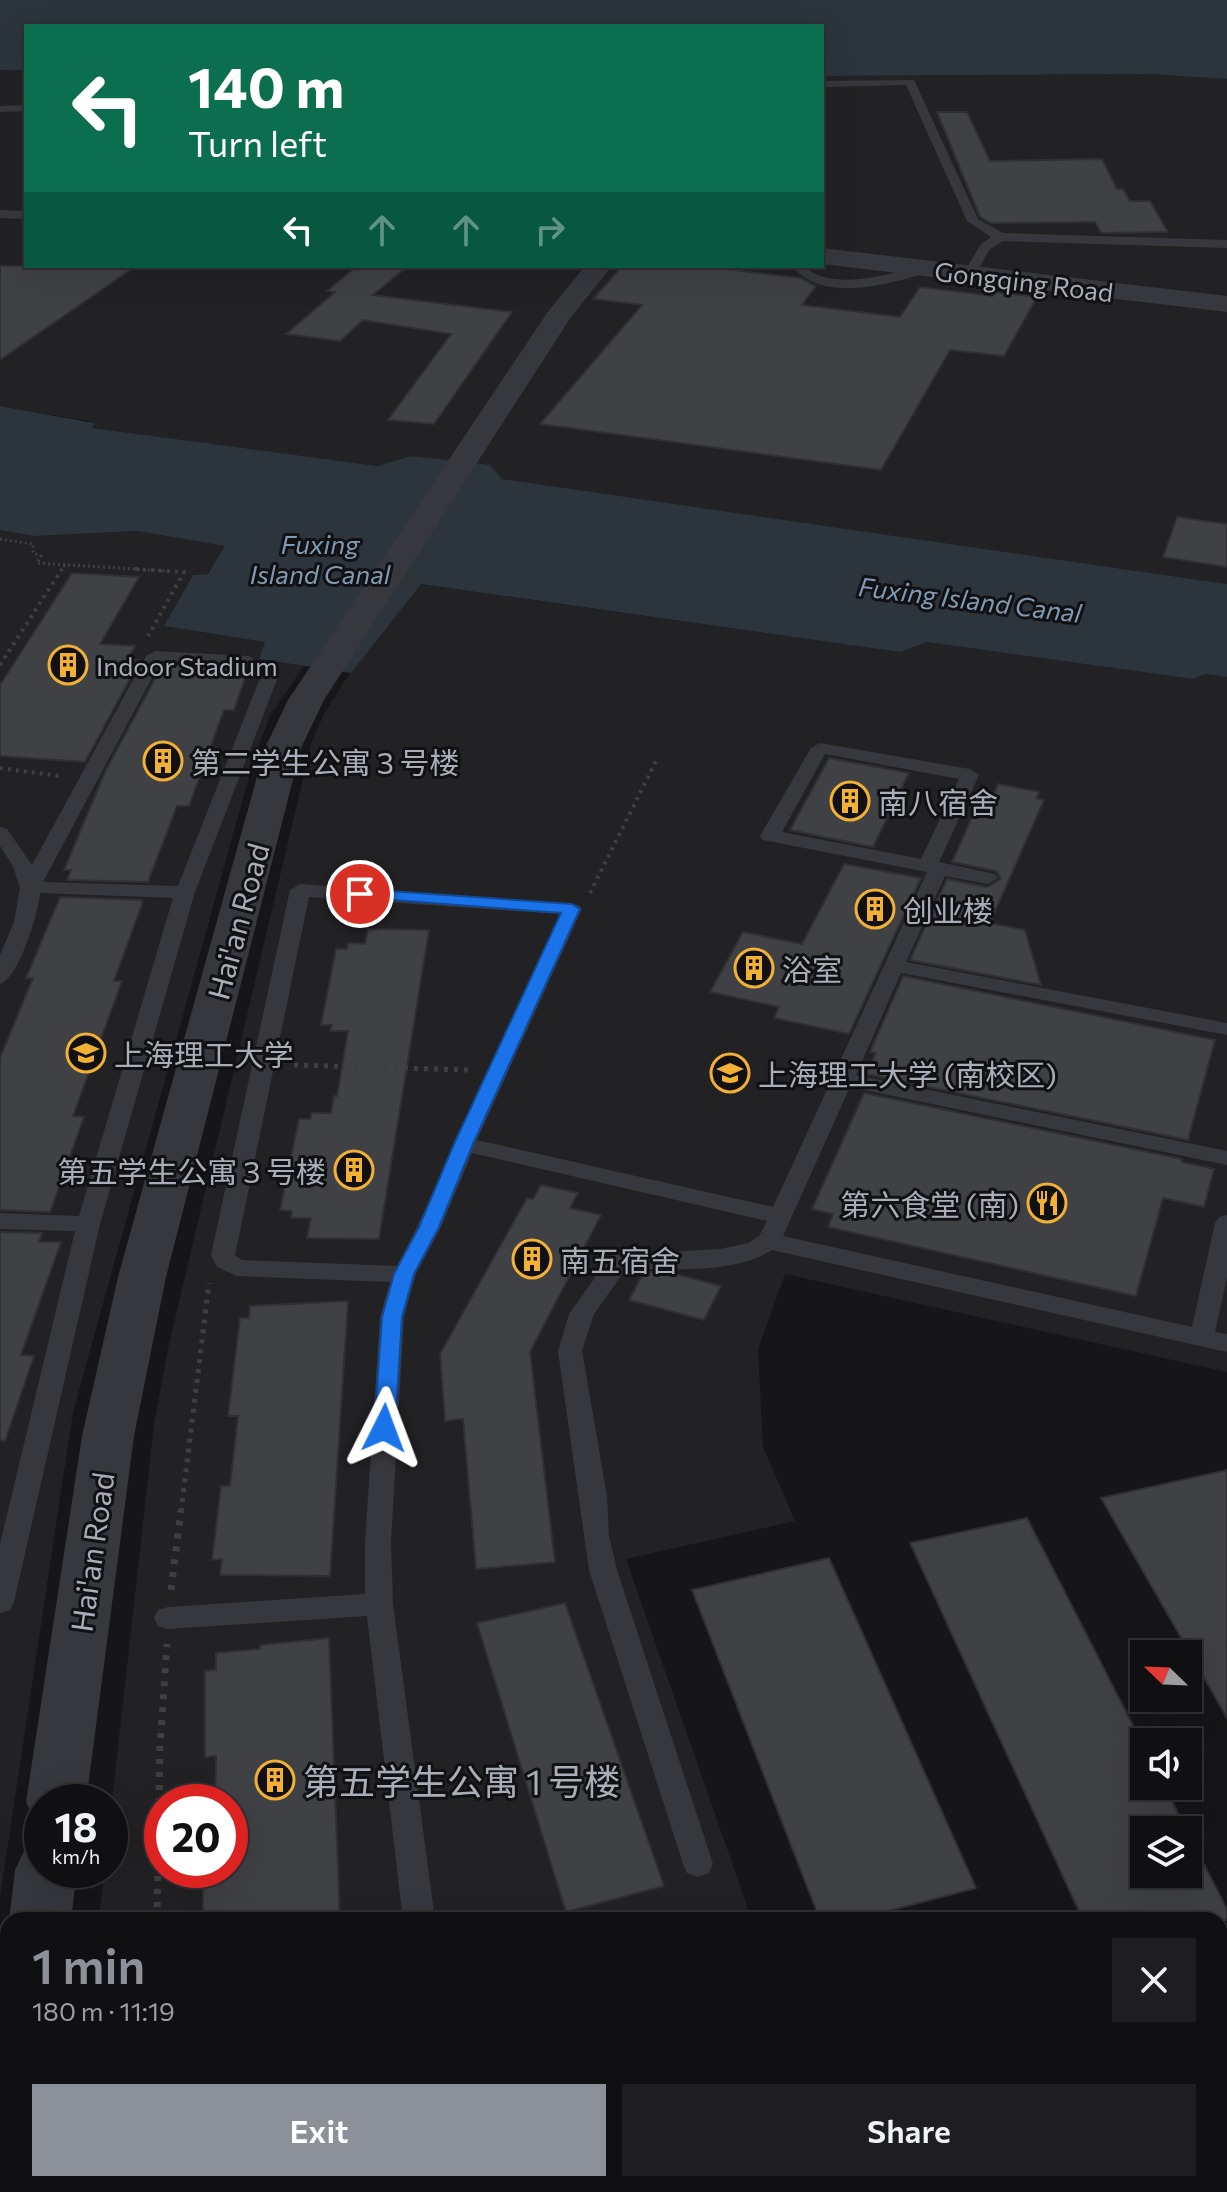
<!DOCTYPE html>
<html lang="en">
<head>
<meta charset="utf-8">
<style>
  :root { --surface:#101012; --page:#1e1e20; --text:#f1f3f6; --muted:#9c9d9f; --line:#303032; --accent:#8c9099 }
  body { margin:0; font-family:Commissioner,"Noto Sans SC",sans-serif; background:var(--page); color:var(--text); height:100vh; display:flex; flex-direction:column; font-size:30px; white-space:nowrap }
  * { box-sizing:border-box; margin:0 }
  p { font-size:26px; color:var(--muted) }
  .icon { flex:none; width:44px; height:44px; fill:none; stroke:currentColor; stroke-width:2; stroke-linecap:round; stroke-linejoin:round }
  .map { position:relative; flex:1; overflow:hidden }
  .details { position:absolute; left:0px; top:1912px; width:1228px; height:280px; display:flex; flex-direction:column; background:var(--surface); border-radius:24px 24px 0 0; box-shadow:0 8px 32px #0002,0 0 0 2px var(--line) }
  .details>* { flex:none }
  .banner { position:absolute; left:24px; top:24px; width:800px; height:244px; border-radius:0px; box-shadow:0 8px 32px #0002,0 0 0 2px var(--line); background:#0b6e4f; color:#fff; overflow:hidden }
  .needle { width:52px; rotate:293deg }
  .fabs { position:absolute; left:1130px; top:1640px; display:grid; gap:16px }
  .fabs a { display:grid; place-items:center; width:72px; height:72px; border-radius:0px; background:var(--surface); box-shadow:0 8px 32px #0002,0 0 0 2px var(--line); font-size:40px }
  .speed { position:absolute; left:24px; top:1784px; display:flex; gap:16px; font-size:40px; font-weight:700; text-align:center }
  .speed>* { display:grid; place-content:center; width:104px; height:104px; border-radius:50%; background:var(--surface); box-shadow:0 8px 32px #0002,0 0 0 2px var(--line); line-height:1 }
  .speed small { font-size:20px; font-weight:400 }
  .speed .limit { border:12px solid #d22; background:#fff; color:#111 }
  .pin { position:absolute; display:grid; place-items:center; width:68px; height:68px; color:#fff; margin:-34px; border:4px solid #fff; border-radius:50%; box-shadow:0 2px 8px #0007 }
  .me { position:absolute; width:88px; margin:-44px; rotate:3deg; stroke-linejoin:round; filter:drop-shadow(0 0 6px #0008) }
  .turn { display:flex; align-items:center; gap:28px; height:168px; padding:0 32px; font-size:36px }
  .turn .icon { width:104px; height:104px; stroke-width:2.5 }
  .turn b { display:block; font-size:56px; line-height:68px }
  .lanes { display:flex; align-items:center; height:76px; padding:0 32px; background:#0003; justify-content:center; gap:40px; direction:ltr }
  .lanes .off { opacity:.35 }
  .round { display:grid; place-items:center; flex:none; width:84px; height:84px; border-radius:0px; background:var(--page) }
  .head { display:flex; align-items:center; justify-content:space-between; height:136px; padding:0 32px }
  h1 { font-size:48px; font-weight:600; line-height:60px; color:var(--accent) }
  .button { display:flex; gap:16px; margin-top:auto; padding:16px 32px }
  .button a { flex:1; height:92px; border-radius:0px; background:var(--accent); color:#fff; font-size:32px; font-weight:600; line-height:92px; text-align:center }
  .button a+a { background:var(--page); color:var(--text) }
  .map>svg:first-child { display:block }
</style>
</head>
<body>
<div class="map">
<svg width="1227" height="2192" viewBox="0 0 1227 2192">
  <rect width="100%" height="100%" fill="#161618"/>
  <!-- built -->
  <g fill="#222225" fill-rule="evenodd">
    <polygon points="0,70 26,70 26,266 822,266 822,76 1150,74 1227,79 1227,584 502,479 491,467 411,456 377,466 91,428 93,422 0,406"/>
    <polygon points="0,530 34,536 137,531 226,546 208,574 193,575 164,626 265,642 259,659 304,666 270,716 255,755 73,1412 0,1897"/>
    <path d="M 420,584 L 900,652 L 927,642 L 1193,679 L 1205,674 L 1227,677 L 1227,1372 L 785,1274 L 758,1349 L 763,1447 L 795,1521 L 626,1559 L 752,1920 L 99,1920 L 104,1870 L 110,1870 L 110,1818 L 154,1424 L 169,1344 L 312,741 L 325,712 L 346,679 ZM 162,1802 L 230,1802 L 230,1870 L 162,1870 Z"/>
    <polygon points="83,2184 338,2184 301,2192 82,2192"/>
  </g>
  <!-- water -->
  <g fill="#2c353c">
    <polygon points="0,0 1227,0 1227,79 1150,74 822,76 822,26 26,26 26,70 0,70"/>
    <polygon points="0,406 94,423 92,428 377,466 411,456 490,465 502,479 1227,584 1227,677 1205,674 1193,679 927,642 900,652 421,584 351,673 259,659 265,642 164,626 193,575 208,574 225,546 137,531 34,536 0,530"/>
  </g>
  <!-- building -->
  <g fill="#404145" stroke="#303034" stroke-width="2">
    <polygon points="937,112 967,112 990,161 1102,159 1117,189 1123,189 1130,201 1150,201 1168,232 1101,233 1095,222 991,223 980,217"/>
    <polygon points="0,266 136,266 0,360"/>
    <polygon points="357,266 408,266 373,295 512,312 434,424 388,420 451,334 363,320 340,341 286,334 335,292 327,291"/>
    <polygon points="622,266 701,266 801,278 816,286 802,305 900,317 920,287 993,296 995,292 1037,297 1004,356 950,350 881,470 540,424 642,305 593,299"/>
    <polygon points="1177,517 1227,524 1227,567 1163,557"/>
    <polygon points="72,573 139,577 100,644 135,646 127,660 140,660 85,762 0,756 0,685"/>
    <polygon points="163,664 244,669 247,672 234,710 224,710 189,806 177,806 148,882 67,880 71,870 64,870 105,772"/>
    <polygon points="829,758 909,773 873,847 790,830"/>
    <polygon points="998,784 1040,792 1036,798 1044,800 990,923 1025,930 1041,985 910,960 947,879 987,887 1001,879 996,871 952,862 980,799 991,801"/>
    <polygon points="844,864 921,878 849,1034 774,1018 779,1007 710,992 743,932 802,944"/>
    <polygon points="60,897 142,900 142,904 114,981 122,981 73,1116 84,1117 50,1212 0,1210 0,1058 33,978 26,978"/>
    <polygon points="368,929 429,930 379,1239 307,1238 311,1218 291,1218 292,1211 280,1210 299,1119 310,1119 312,1113 331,1113 334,1096 337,1096 348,1031 330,1031 332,1025 321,1025 336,949 347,949 348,943 365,944"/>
    <polygon points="903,976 1215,1040 1188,1140 866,1074 876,1053 870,1052"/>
    <polygon points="864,1093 1182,1159 1182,1162 1214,1169 1204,1207 1163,1198 1136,1296 828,1227 833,1214 812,1209"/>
    <polygon points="541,1185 578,1193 570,1208 601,1215 530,1352 555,1562 476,1569 463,1419 445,1421 440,1354 527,1198 533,1199"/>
    <polygon points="0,1232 42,1233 39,1242 61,1242 21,1355 34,1356 5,1441 0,1440"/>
    <polygon points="644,1272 668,1272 721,1286 704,1320 629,1300"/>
    <polygon points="348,1301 330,1576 220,1575 222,1559 212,1560 221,1486 230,1486 238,1416 228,1416 240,1318 249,1318 250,1306"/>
    <polygon points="1227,1470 1227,1718 1101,1498"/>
    <polygon points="1027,1518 1144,1747 1144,1786 1164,1786 1187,1830 1144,1830 1144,1874 1188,1874 1188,1833 1227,1909 1227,1920 1083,1920 910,1543"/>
    <polygon points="829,1558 976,1888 854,1920 820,1920 692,1590"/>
    <polygon points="565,1603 664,1886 566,1912 477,1623"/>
    <polygon points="329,1638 340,1920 203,1920 203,1870 230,1870 230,1802 215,1802 216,1756 205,1757 205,1671 216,1670 216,1653 260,1649 260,1645"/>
  </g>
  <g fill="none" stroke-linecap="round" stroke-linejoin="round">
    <!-- path-far3 -->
    <g stroke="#3d3f44" stroke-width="3" stroke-dasharray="2 3" stroke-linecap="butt">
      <polyline points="0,539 33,544 33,553 41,556 37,563 168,571"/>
      <polyline points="61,571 65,565"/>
    </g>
    <!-- path-far2 -->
    <g stroke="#3d3f44" stroke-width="4" stroke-dasharray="3 5" stroke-linecap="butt">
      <polyline points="135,569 184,572 148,636"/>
      <polyline points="0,665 62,569"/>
      <polyline points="0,768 59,776"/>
      <polyline points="590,893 657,759"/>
    </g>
    <!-- path-far1 -->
    <g stroke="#3d3f44" stroke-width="5" stroke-dasharray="4 6" stroke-linecap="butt">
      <polyline points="294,1065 468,1070"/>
      <polyline points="181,1512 209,1283"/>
    </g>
    <!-- path -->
    <g stroke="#3d3f44" stroke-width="7" stroke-dasharray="5 8" stroke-linecap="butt">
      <polyline points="171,1590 181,1510"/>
      <polyline points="157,1920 160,1746 167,1644"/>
    </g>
    <!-- service -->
    <g fill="#37383d" fill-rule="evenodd">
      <polygon points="914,80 978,219 1003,233 1227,240 1227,248 1003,241 990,249 974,277 964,277 963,274 981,244 991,237 967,221 906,85 822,87 822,81"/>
      <polygon points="26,105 26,111 0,112 0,106"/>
      <polygon points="0,210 26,211 26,219 0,218"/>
      <path d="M 925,265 L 930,266 L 930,272 C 890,284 822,304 792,266 L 805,266 C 830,293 894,273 925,265 Z"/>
      <path d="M 155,651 L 249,656 L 278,677 L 195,892 L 100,1224 L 14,1602 L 10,1610 L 0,1613 L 0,1544 L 75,1231 L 0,1229 L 0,1213 L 79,1216 L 173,898 L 40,893 C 39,912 18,980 0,984 L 0,955 L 14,922 L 20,888 L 13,866 L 0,846 L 0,827 L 7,829 L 32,865 L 146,656 ZM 161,661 L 245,666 L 260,678 L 178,886 L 43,882 Z"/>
      <path d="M 820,743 L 970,769 L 979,775 L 939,862 L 995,874 L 998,878 L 988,884 L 945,876 L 906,962 L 1227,1023 L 1227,1035 L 901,973 L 856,1075 L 1227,1151 L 1227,1165 L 850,1087 L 783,1236 L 1192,1327 L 1215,1223 L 1219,1217 L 1227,1215 L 1227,1278 L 1215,1332 L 1227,1334 L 1227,1352 L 772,1250 C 732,1275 671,1268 626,1269 L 594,1314 L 582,1351 L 607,1496 L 609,1536 L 617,1570 L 713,1864 L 709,1873 L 698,1877 L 687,1873 L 683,1864 L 589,1570 L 558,1351 L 569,1314 L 611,1255 L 720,1249 L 748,1243 L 759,1236 L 767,1221 L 472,1153 L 441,1227 L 416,1274 L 404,1317 L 391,1542 L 393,1604 L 435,1920 L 403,1920 L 367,1616 L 168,1629 L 158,1626 L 154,1618 L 158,1610 L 168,1607 L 365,1594 L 365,1542 L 380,1317 L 390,1282 L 237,1276 L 217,1267 L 211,1255 L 290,890 L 300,884 L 579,905 L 582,909 L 477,1140 L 773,1207 L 927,872 L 763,840 L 760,836 L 811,748 ZM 825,754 L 959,779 L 921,859 L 782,832 ZM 309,897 L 560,914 L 417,1227 L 397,1266 L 242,1260 L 235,1255 Z"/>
    </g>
    <!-- tertiary -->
    <g fill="#37383d" fill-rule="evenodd">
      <polygon points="822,248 1227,296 1227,312 822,264"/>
      <polygon points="585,266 612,266 571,317 324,700 301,748 166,1277 134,1436 86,1802 42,1802 42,1823 35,1820 26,1802 82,1436 118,1277 265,748 288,700 547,313"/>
      <polygon points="42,1845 42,1870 77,1870 71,1920 9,1920 15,1870 24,1851"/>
      <polygon points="8,2156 8,2184 56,2184 56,2192 0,2192 0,2160"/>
    </g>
  </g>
  <!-- route -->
  <polygon fill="#1a73e8" stroke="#114b97" stroke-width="2" points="360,889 572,904 580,909 473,1144 439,1227 414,1274 402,1317 395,1428 392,1434 377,1434 374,1428 382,1317 394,1274 419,1227 454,1144 561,913 354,897 354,890"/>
  <!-- icons -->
  <defs>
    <symbol id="building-ring" viewBox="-11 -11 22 22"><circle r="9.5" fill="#111113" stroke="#f2b134" stroke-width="1.5"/><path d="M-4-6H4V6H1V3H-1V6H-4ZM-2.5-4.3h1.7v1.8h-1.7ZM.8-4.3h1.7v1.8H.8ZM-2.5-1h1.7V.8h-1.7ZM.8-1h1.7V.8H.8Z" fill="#f2b134"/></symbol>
    <symbol id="university-ring" viewBox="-11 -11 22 22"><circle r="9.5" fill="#111113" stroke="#f2b134" stroke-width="1.5"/><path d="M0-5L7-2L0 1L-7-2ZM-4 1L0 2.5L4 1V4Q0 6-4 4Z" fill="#f2b134"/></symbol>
    <symbol id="restaurant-ring" viewBox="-11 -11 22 22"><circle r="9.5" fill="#111113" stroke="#f2b134" stroke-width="1.5"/><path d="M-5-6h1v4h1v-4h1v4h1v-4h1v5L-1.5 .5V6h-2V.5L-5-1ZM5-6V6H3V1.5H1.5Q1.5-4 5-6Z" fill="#f2b134"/></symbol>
  </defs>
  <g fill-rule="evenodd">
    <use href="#building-ring" x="46" y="643" width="44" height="44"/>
    <use href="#building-ring" x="141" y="739" width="44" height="44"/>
    <use href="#building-ring" x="828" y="779" width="44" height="44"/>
    <use href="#building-ring" x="853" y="887" width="44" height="44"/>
    <use href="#building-ring" x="732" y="946" width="44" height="44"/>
    <use href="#university-ring" x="64" y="1031" width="44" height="44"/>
    <use href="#university-ring" x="708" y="1051" width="44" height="44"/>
    <use href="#building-ring" x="332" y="1148" width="44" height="44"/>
    <use href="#restaurant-ring" x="1025" y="1181" width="44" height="44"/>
    <use href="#building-ring" x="510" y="1237" width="44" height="44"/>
    <use href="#building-ring" x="253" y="1758" width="44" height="44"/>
  </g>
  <g text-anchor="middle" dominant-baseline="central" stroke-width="6" stroke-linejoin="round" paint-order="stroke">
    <!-- far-street labels -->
    <g font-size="26" fill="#a8adb8" stroke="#111113">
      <text transform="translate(1024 281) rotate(7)">Gongqing Road</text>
    </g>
    <!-- far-water labels -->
    <g font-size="26" font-style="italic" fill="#7f9bb3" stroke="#111113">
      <text x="320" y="543">Fuxing<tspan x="320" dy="30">Island Canal</tspan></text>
      <text transform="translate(970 599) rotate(7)">Fuxing Island Canal</text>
    </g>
    <!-- far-poi labels -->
    <g font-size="26" fill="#a8adb8" stroke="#111113" text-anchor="start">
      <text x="96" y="665">Indoor Stadium</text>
    </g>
    <!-- poi labels -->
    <g font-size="30" fill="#a8adb8" stroke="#111113" text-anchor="start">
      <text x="191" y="761">第二学生公寓 3 号楼</text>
      <text x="878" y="801">南八宿舍</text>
      <text x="903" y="909">创业楼</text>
      <text x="782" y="968">浴室</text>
      <text x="114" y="1053">上海理工大学</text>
      <text x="758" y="1073">上海理工大学 (南校区)</text>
      <text x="326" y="1170" text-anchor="end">第五学生公寓 3 号楼</text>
      <text x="1019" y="1203" text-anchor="end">第六食堂 (南)</text>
      <text x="560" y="1259">南五宿舍</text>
    </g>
    <!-- street labels -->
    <g font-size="30" fill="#a8adb8" stroke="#111113">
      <text transform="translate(237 921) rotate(-75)">Hai'an Road</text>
      <text transform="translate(91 1552) rotate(-82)">Hai'an Road</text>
    </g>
    <!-- near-poi labels -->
    <g font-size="36" fill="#a8adb8" stroke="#111113" text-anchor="start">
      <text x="303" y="1780">第五学生公寓 1 号楼</text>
    </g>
  </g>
</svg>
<div class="fabs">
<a><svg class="needle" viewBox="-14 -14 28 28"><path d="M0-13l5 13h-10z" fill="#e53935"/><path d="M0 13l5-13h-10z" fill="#9c9d9f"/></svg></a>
<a><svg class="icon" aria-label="sound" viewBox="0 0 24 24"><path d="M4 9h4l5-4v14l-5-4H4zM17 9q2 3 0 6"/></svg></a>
<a><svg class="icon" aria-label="layers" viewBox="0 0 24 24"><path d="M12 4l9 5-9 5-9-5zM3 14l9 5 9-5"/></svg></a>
</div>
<div class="speed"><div>18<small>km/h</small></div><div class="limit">20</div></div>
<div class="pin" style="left:360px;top:894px;background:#d93025"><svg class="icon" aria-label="arrive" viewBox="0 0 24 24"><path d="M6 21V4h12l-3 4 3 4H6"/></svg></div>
<svg class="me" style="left:384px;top:1428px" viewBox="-20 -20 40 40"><path d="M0-17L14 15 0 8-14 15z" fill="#1a73e8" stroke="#fff" stroke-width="4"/></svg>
<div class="banner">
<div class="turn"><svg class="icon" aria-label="left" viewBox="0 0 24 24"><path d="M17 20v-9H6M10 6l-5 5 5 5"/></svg><div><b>140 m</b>Turn left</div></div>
<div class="lanes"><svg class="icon" aria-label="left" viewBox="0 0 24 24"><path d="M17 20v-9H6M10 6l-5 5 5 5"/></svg><svg class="icon off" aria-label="ahead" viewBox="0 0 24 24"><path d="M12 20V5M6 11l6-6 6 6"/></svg><svg class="icon off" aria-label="ahead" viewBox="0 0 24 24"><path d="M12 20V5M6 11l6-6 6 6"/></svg><svg class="icon off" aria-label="right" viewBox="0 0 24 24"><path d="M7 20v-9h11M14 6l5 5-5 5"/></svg></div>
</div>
<section class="details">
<div class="head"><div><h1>1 min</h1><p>180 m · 11:19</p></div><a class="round"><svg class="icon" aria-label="close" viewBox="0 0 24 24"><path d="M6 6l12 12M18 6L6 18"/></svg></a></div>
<div class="button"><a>Exit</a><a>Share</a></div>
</section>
</div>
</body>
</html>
